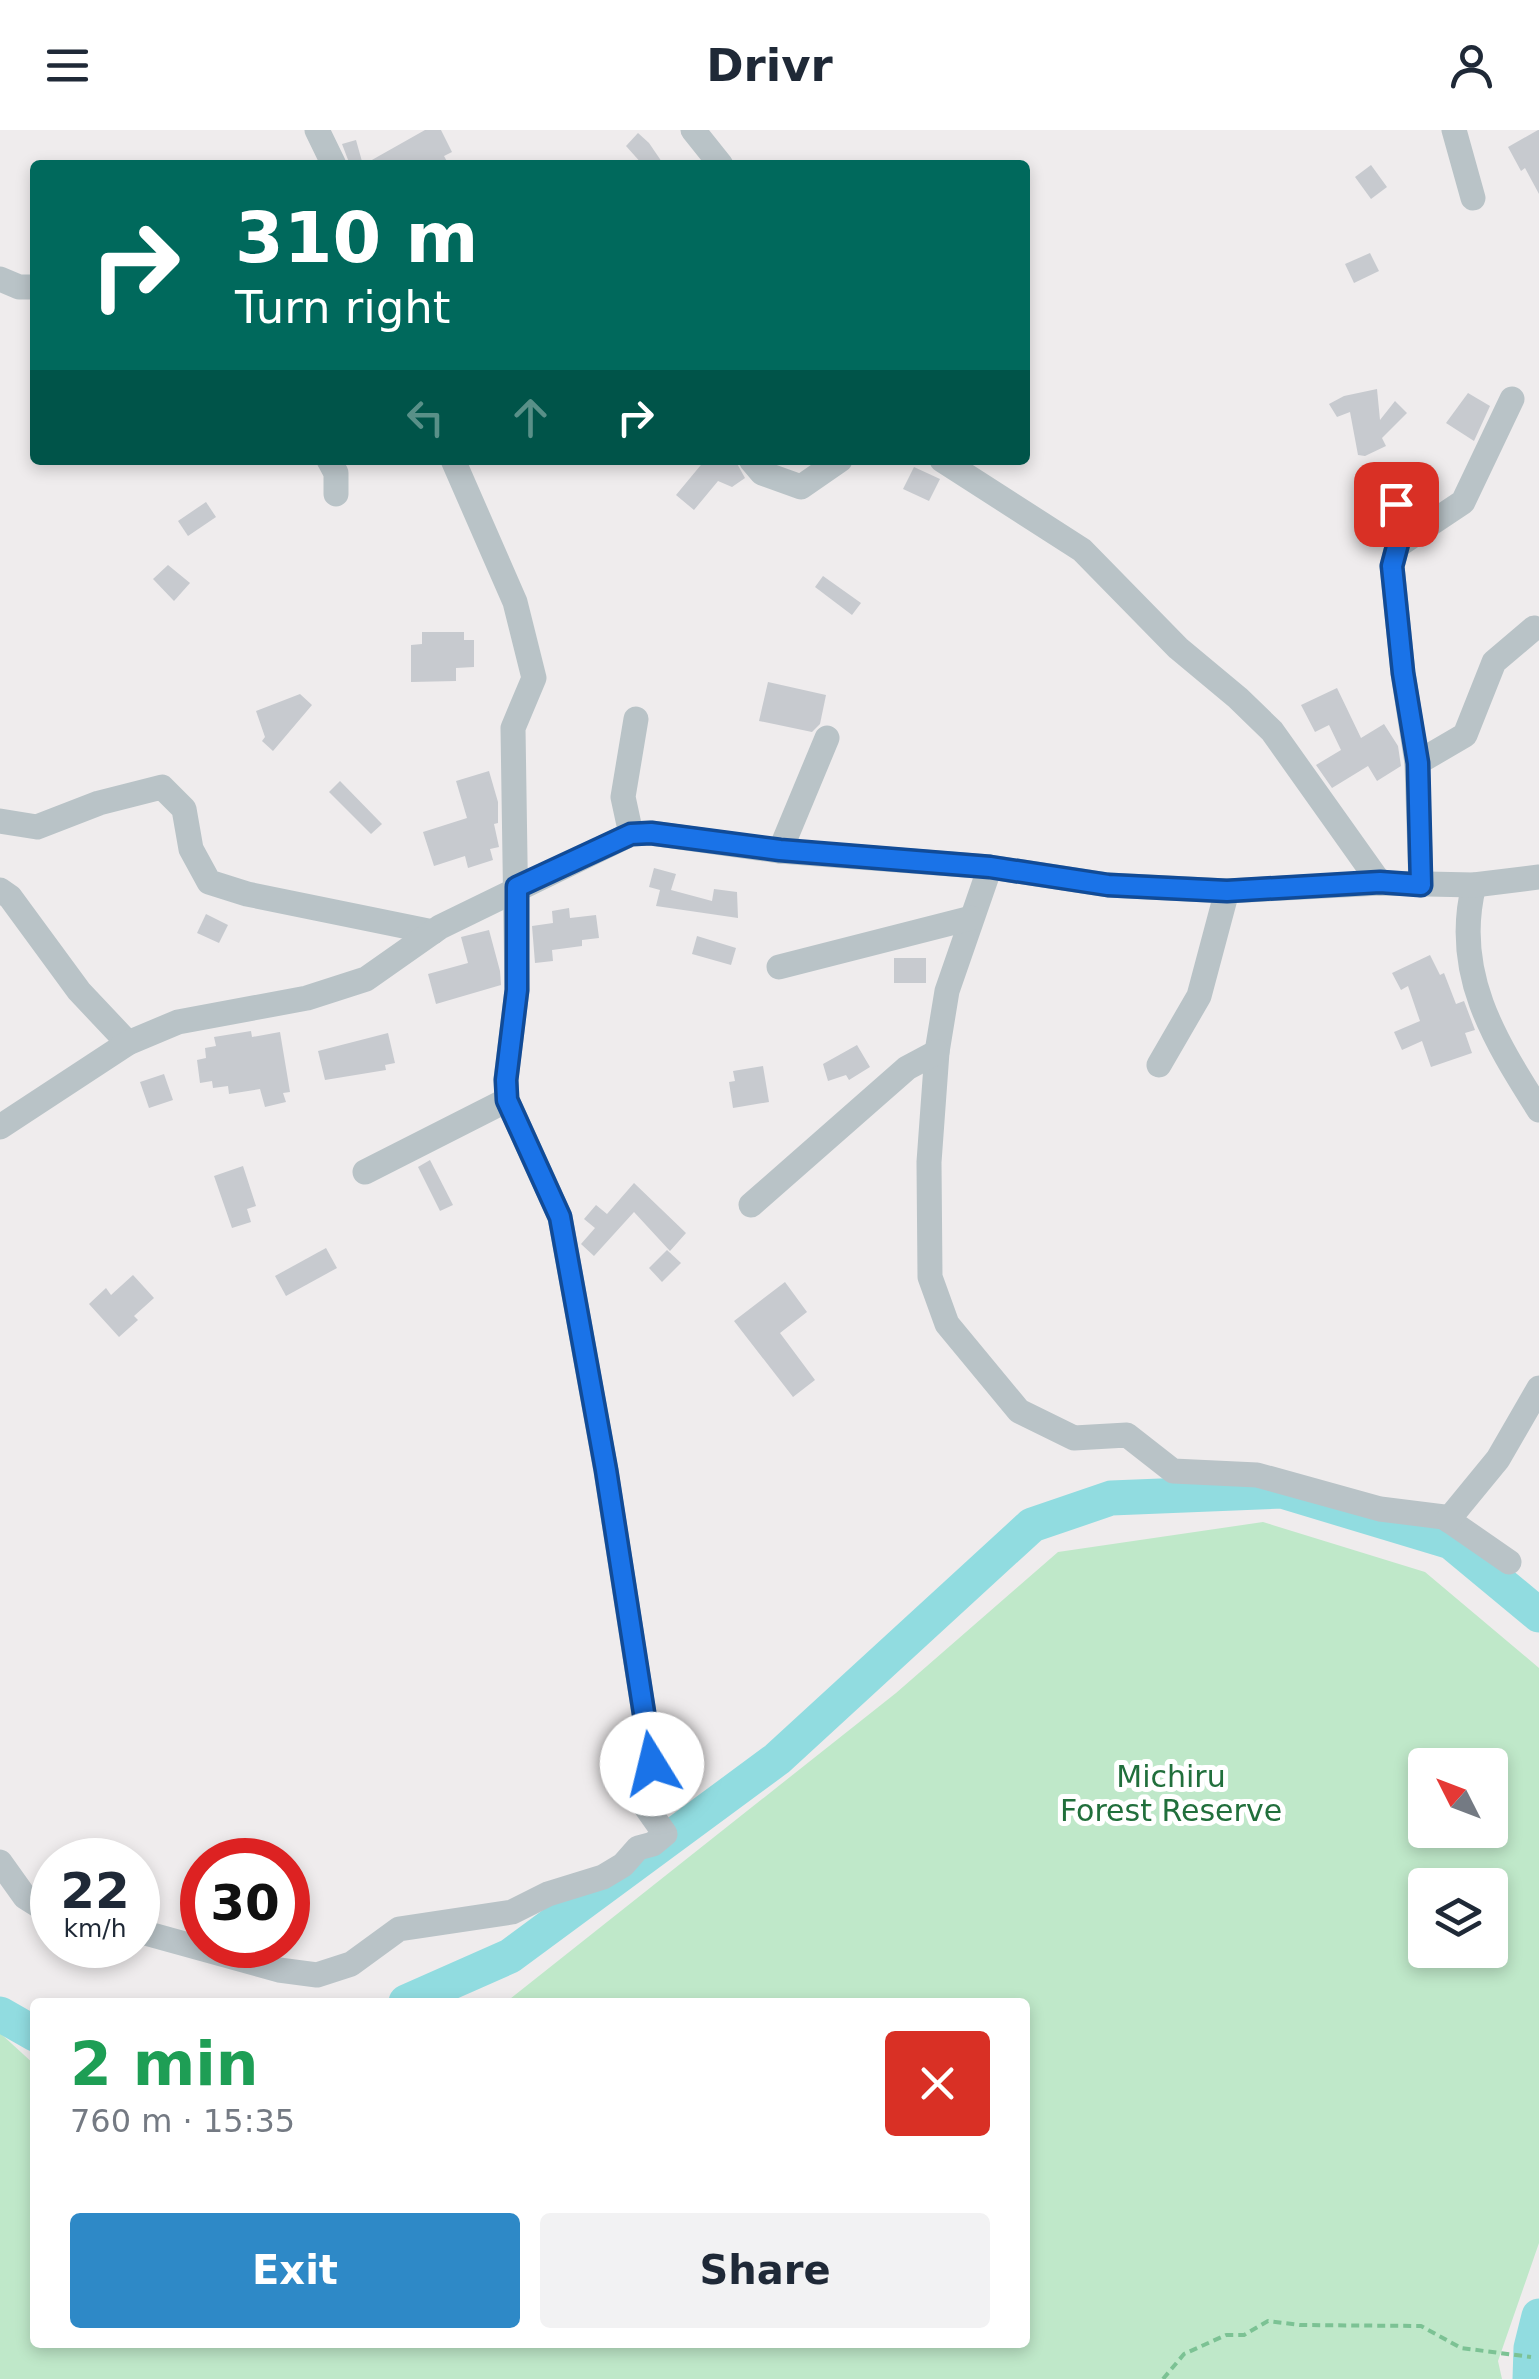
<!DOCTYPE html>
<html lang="en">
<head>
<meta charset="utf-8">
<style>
  :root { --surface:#fff; --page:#f2f2f3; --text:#1f2937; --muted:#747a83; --accent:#2e89c7 }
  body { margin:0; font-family:"DejaVu Sans",sans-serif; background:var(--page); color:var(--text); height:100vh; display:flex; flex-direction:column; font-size:38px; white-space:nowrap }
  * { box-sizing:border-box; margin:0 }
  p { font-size:32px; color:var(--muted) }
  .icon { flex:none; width:55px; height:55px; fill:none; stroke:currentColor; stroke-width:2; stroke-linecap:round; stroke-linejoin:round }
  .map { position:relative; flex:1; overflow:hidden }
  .panel { position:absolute; left:30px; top:1868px; width:1000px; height:350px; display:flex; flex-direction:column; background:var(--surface); border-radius:10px; box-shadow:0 5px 15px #0003 }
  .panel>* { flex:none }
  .guide { position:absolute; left:30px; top:30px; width:1000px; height:305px; border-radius:10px; box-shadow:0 5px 15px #0003; background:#00695c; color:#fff; overflow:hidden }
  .needle { width:65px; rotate:312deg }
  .buttons { position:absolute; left:1408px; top:1618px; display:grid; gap:20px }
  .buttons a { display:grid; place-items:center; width:100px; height:100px; border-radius:10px; background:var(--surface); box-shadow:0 5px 15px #0003; font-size:50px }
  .speed { position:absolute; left:30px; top:1708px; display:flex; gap:20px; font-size:50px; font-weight:700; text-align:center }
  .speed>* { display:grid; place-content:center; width:130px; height:130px; border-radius:50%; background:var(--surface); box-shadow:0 5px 15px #0003; line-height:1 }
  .speed small { font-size:25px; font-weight:400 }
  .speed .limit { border:15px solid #d22; background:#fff; color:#111 }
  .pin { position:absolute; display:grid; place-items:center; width:85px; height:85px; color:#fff; margin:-42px; border-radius:20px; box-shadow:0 5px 15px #0006 }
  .me { position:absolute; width:110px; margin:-55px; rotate:351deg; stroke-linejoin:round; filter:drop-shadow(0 0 8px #0008) }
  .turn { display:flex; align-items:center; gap:35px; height:210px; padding:0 40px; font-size:45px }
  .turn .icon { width:130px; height:130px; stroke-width:2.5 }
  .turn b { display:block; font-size:70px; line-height:85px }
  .lanes { display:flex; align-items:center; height:95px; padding:0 40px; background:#0003; justify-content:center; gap:50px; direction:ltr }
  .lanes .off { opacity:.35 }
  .round { display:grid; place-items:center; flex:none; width:105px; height:105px; border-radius:10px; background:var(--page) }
  .summary { display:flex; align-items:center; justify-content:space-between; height:170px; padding:0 40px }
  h1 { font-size:60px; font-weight:600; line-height:75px; color:#1e9e55 }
  .primary-button { display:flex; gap:20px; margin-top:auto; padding:20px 40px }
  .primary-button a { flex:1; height:115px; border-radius:10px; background:var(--accent); color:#fff; font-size:40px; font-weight:600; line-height:115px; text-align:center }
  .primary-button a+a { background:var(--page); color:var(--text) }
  header { display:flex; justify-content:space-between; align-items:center; height:130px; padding:0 40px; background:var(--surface); font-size:45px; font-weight:600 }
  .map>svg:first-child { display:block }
</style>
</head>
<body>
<header><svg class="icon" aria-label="menu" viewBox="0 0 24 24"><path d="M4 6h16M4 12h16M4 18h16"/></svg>Drivr<svg class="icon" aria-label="person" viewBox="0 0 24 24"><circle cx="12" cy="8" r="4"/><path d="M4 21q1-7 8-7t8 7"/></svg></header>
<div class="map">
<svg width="1539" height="2249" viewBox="0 0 1539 2249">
  <rect width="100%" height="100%" fill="#efeced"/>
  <!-- green -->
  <path fill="#bfe8c9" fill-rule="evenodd" d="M 1263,1392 L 1425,1442 L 1539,1538 L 1539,2113 L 1498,2231 L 1502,2249 L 0,2249 L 0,1903 L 35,1935 L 35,2212 L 1025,2212 L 1025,1872 L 506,1872 L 896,1563 L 1058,1422 ZM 1425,1635 L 1490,1635 L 1490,1700 L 1425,1700 ZM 1425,1755 L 1490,1755 L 1490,1820 L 1425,1820 Z"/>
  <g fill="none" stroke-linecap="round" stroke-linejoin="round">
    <!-- river -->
    <g stroke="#91dce0" stroke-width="35">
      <polyline points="406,1872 510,1826 777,1629 1032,1395 1111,1368 1282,1361 1451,1412 1539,1485"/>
      <polyline points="0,1884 35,1904"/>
      <polyline points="1530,2249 1531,2218 1539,2186"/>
    </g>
  </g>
  <!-- building -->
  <g fill="#c7cacf">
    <polygon points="425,0 441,0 452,22 444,26 449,35 350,35 342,14 356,10 363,35"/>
    <polygon points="1538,0 1539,0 1539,64 1525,38 1521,41 1508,17"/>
    <polygon points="638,3 649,13 664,35 643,35 626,16"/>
    <polygon points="1371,35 1387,57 1371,69 1355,47"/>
    <polygon points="1370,123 1379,141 1354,153 1345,134"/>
    <polygon points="1377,259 1380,290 1395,271 1407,283 1382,308 1386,316 1365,326 1358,325 1350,282 1337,287 1329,274 1344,266"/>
    <polygon points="1468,263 1490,276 1474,311 1446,293"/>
    <polygon points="705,330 735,330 745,348 732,357 718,351 694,380 676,365"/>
    <polygon points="914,337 940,349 929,371 903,359"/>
    <polygon points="206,372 216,387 188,406 178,391"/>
    <polygon points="168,435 190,453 174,471 153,449"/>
    <polygon points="823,446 861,473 852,485 815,457"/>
    <polygon points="422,502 464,502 464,510 474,510 474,537 456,538 456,551 411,552 411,515 422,514"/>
    <polygon points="768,552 826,565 820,594 812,602 759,591"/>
    <polygon points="1337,558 1361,608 1384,594 1398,616 1401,636 1377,651 1368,636 1332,658 1316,635 1341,620 1329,595 1315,602 1301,575"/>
    <polygon points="300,564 312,575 273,621 262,611 265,607 256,581"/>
    <polygon points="489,641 498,672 498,693 494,694 499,717 490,719 493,730 468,738 465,726 434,736 423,702 467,688 456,651"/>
    <polygon points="340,651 382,694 371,704 329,662"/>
    <polygon points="654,738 676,744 671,760 712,771 714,759 737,762 738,788 656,776 660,760 649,757"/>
    <polygon points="569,778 570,788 596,785 599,808 582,810 582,816 552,820 553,831 535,833 532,796 553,793 552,781"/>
    <polygon points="206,784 228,795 219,813 197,803"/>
    <polygon points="489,800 500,841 501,855 436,874 428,844 468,833 461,807"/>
    <polygon points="697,806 736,818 731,835 692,824"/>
    <polygon points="1430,825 1440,845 1444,843 1456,874 1464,871 1475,900 1465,903 1472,923 1431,937 1422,911 1402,920 1394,902 1420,891 1408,856 1401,860 1392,843"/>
    <rect x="894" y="828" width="32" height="25"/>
    <polygon points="251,901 252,907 280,902 290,962 283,963 286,972 265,977 260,959 229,964 228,956 213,958 212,951 200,953 197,930 206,928 205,918 216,916 214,907"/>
    <polygon points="388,903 395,933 385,935 386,940 325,950 318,921"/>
    <polygon points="857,915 870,937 849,950 846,945 828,951 823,934"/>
    <polygon points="763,936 769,972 733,978 729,952 735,951 733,941"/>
    <polygon points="164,944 173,970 149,978 140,952"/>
    <polygon points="430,1030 453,1075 440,1081 418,1037"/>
    <polygon points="243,1036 256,1076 247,1079 251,1092 232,1098 214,1046"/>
    <polygon points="634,1053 686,1103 670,1121 634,1082 594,1126 581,1114 595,1098 584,1089 596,1075 607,1084"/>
    <polygon points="326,1118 337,1138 286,1166 275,1146"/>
    <polygon points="667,1120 681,1133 662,1152 649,1138"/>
    <polygon points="133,1145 154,1168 134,1186 138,1190 119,1207 89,1174 106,1158 111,1165"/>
    <polygon points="785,1152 807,1182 780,1203 815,1250 793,1267 734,1191"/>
  </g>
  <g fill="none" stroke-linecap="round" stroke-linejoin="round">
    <!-- path -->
    <polyline stroke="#7cc294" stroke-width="4" stroke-dasharray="8 5" stroke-linecap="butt" points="1163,2249 1184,2224 1226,2205 1244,2205 1268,2191 1300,2195 1421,2196 1461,2218 1531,2227"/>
    <!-- minor -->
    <g stroke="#b9c3c7" stroke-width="25">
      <polyline points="317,0 334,35"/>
      <polyline points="693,0 721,35"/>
      <polyline points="1454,0 1473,68"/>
      <polyline points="0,149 19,157 35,157"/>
      <polyline points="329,330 336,343 336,364"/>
      <polyline points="751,330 762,343 801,357 840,330"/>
      <polyline points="942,330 1082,420 1178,518 1238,568 1272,601 1380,753"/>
      <polyline points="1390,351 1402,398 1392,436 1403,543 1417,633 1421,755"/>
      <polyline points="1400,414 1463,372 1512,269"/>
      <polyline points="1417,633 1465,605 1494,532 1534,498"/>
      <polyline points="0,691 37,697 99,673 162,657 184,679 191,719 209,752 247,764 433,802"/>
      <polyline points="631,704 623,667 636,589"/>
      <polyline points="780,721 827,608"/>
      <polyline points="990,737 947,861 937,922 929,1032 930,1147 947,1194 1019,1281 1074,1308 1127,1305 1173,1341 1257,1345 1380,1379 1444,1387 1509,1432"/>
      <path d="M 1474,755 C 1452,842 1494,909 1539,980"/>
      <polyline points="0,760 10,767 79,861 128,913"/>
      <polyline points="779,837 971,788"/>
      <polyline points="1159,935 1199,866 1227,761"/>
      <polyline points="0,997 128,913 178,892 307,868 366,849 440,797 631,704 651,703 780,721 990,737 1108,755 1227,761 1380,753 1474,755 1539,747"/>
      <polyline points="365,1042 507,970 506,949 517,860 513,598 534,548 515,472 453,330"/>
      <polyline points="751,1075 907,938 937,922"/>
      <polyline points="1448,1390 1498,1329 1539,1258"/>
      <polyline points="0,1732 25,1767 52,1784"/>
      <polyline points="138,1801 279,1840 317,1845 351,1834 399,1799 512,1782 548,1764 603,1747 623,1735 638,1718 653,1714 665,1704 639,1667 652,1635 606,1341 560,1087 507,970"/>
    </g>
  </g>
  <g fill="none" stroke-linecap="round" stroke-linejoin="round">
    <defs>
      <polyline id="route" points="652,1634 606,1340 560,1087 507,970 506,950 517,860 517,757 631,704 651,703 780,720 990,737 1108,755 1227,761 1380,752 1421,755 1418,633 1403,543 1392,436 1402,398 1396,374"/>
    </defs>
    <!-- route casing -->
    <use href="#route" stroke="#114b97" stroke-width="25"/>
    <!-- route -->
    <use href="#route" stroke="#1a73e8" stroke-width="18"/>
  </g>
  <g text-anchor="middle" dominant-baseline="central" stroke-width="10" stroke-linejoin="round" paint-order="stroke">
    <!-- park labels -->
    <g font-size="30" fill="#216f3c" stroke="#fff">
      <text x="1171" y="1646">Michiru<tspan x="1171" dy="34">Forest Reserve</tspan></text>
    </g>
  </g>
</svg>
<div class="buttons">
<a><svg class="needle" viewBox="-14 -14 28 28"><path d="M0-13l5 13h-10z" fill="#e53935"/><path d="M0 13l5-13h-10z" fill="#747a83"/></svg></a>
<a><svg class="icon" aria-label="layers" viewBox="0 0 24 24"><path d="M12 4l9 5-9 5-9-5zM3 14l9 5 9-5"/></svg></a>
</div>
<div class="speed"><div>22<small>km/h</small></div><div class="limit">30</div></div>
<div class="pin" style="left:1396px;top:374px;background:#d93025"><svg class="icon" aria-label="arrive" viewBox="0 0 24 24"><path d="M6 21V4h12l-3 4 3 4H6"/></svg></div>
<svg class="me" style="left:652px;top:1634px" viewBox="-20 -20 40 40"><circle r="19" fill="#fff"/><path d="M0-13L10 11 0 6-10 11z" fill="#1a73e8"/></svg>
<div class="guide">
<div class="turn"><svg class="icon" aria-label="right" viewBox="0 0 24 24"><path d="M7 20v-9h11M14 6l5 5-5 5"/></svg><div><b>310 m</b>Turn right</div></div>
<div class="lanes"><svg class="icon off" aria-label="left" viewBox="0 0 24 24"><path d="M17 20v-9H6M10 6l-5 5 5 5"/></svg><svg class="icon off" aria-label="ahead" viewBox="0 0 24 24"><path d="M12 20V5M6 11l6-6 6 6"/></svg><svg class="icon" aria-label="right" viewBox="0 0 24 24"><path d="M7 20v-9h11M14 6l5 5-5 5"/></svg></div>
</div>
<section class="panel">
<div class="summary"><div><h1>2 min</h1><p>760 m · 15:35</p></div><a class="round" style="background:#d93025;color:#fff"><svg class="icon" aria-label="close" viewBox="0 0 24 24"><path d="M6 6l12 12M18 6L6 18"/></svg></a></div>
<div class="primary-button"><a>Exit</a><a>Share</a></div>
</section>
</div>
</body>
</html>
